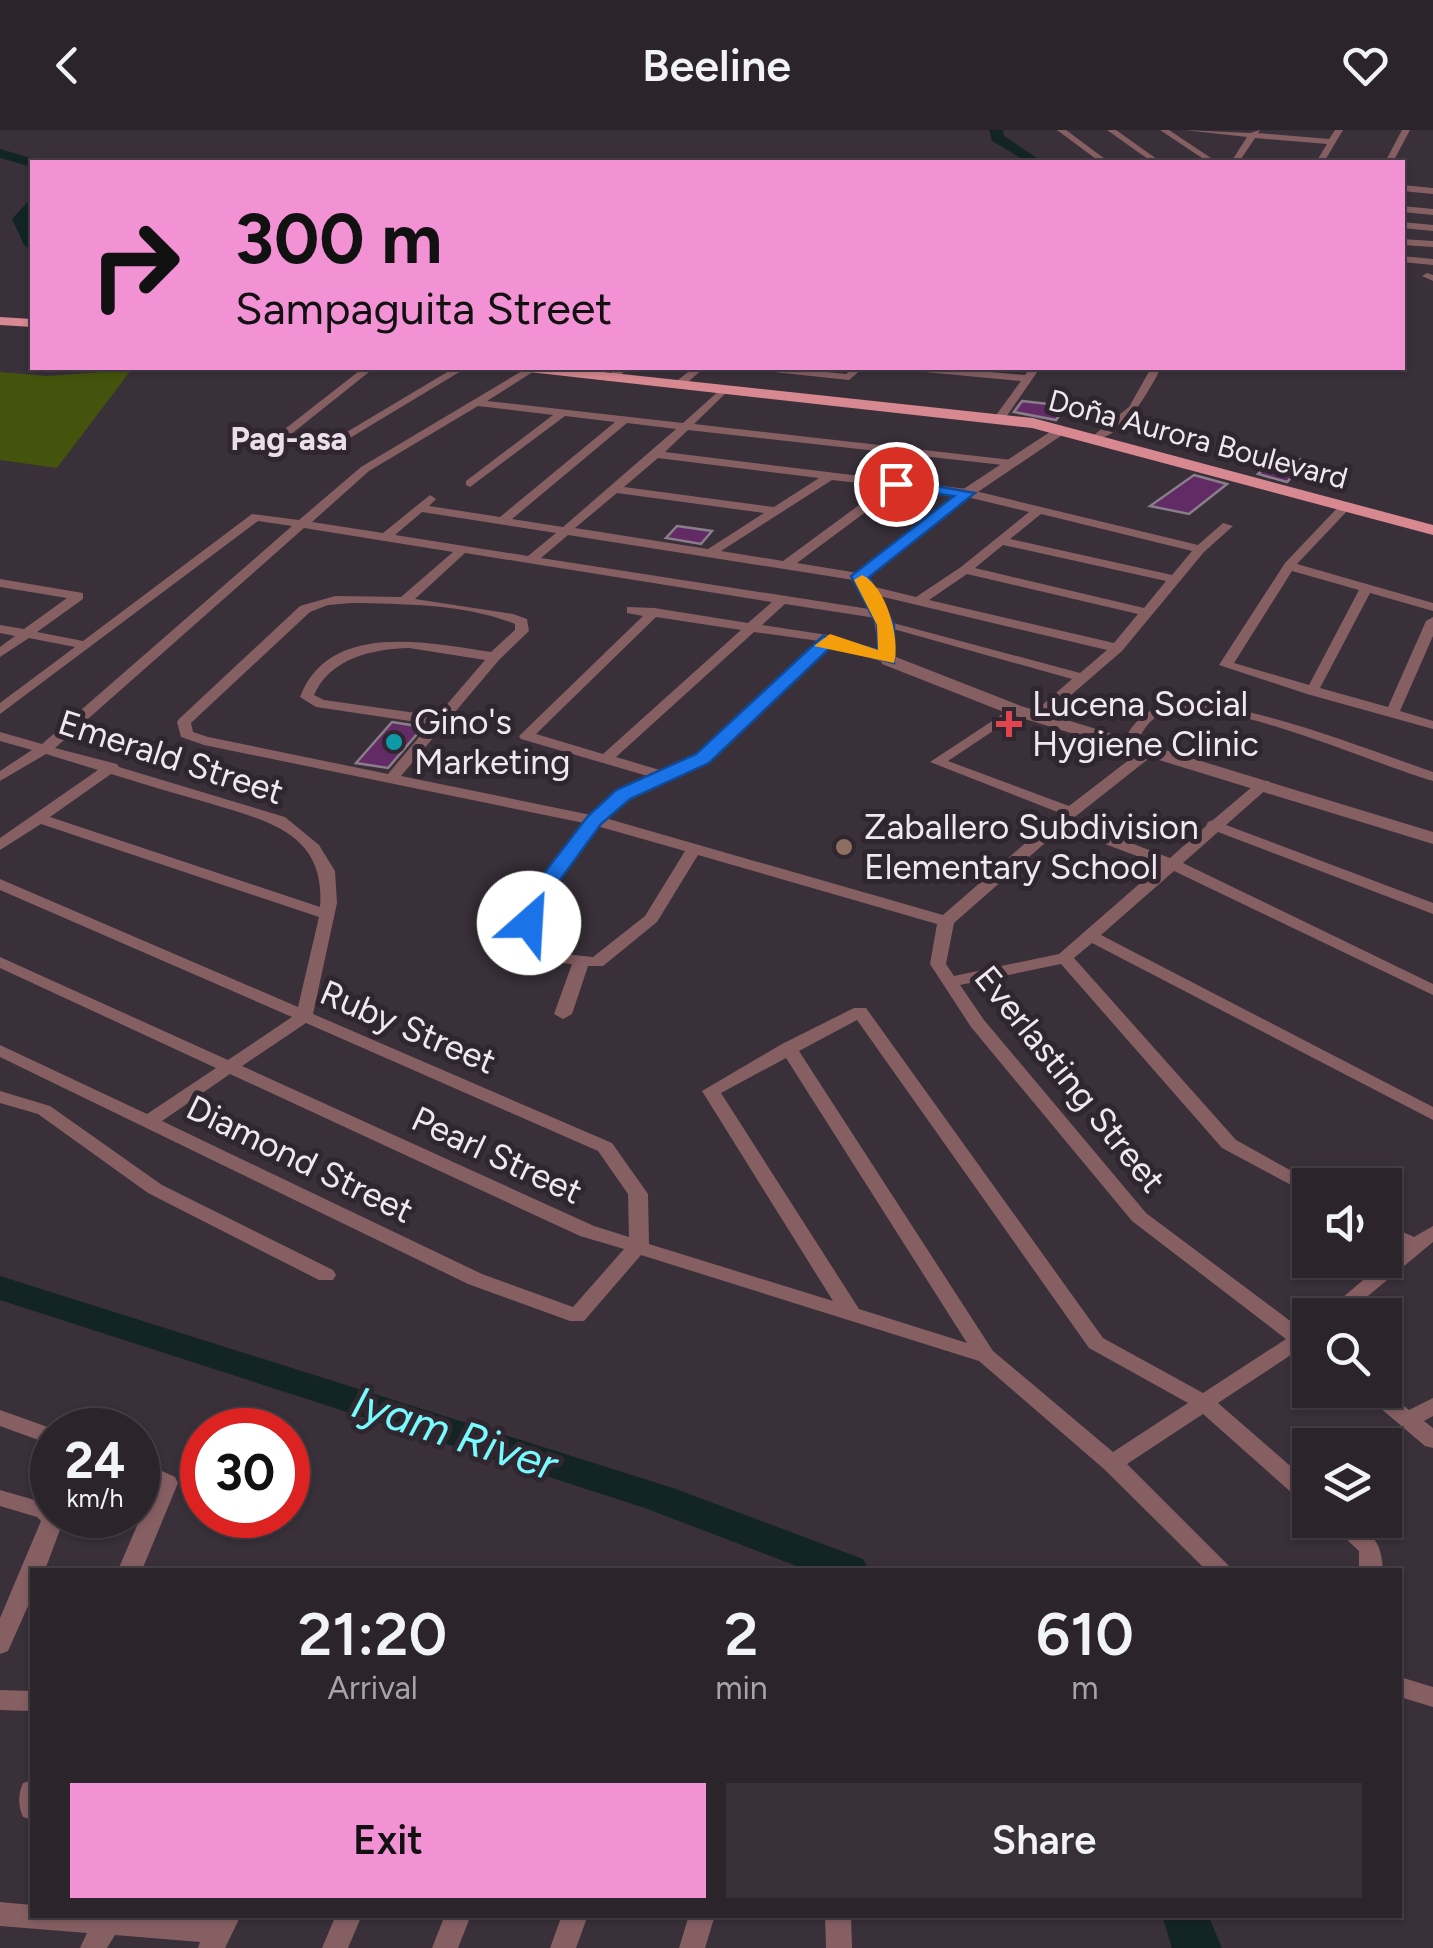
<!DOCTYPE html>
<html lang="en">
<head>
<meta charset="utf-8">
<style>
  :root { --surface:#2b242b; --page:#373037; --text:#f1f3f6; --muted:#a6a4a9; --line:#474147; --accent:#f391d5 }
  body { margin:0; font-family:Figtree,sans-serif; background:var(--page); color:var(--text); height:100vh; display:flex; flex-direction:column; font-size:38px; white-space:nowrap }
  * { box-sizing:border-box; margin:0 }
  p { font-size:32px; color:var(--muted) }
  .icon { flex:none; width:55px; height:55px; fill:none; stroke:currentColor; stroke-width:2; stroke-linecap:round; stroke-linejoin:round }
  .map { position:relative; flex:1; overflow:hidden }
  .sheet { position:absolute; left:30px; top:1438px; width:1372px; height:350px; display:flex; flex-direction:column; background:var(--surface); border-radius:0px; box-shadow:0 2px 8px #0004,0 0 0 2px var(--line) }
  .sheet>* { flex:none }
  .hud { position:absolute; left:30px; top:30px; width:1375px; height:210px; border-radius:0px; box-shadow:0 2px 8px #0004,0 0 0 2px var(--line); background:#f391d5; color:#111; overflow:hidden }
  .fabs { position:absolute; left:1292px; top:1038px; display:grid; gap:20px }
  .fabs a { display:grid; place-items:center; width:110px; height:110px; border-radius:0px; background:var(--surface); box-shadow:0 2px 8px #0004,0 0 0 2px var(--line); font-size:50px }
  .speed { position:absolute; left:30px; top:1278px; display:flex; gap:20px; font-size:50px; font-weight:700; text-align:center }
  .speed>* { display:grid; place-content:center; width:130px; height:130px; border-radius:50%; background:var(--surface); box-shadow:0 2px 8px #0004,0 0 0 2px var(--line); line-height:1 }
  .speed small { font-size:25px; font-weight:400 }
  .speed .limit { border:15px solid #d22; background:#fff; color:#111 }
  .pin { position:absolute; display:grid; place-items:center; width:85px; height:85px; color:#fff; margin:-42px; border:5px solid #fff; border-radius:50%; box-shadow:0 2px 10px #0007 }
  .me { position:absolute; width:110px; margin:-55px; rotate:26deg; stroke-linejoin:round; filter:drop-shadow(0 0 8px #0008) }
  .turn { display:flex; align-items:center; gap:35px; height:210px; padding:0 40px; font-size:45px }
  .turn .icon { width:130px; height:130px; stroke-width:2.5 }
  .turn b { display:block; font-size:70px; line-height:85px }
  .eta { display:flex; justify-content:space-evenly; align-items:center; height:170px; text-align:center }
  .eta b { font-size:60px; font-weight:600; line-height:70px }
  .cta { display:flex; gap:20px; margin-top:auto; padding:20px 40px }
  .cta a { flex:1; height:115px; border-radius:0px; background:var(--accent); color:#111; font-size:40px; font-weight:600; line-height:115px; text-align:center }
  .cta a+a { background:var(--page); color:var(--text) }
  header { display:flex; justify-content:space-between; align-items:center; height:130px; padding:0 40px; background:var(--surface); font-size:45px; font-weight:600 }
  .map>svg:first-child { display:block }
</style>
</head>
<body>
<header><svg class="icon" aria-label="back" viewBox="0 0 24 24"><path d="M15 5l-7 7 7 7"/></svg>Beeline<svg class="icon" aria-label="heart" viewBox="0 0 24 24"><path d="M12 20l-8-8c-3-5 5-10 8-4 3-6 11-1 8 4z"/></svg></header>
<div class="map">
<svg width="1433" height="1818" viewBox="0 0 1433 1818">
  <rect width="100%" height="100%" fill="#393039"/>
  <!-- green -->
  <polygon fill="#45540c" points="131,240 57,338 0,330 0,242 47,246"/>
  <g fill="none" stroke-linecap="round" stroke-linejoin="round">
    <!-- river -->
    <g fill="#122424" fill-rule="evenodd">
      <polygon points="989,0 1003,0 1004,6 1043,32 1027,32 992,11"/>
      <polygon points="0,19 37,30 39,32 32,32 32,37 0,28"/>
      <polygon points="32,67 28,89 32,120 24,115 12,89"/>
      <polygon points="0,1146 673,1358 863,1429 869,1440 807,1440 645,1378 0,1170"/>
      <polygon points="1162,1785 1208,1785 1222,1818 1172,1818"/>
    </g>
  </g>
  <!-- building -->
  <g fill="#632b66" stroke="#897e89" stroke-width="2.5">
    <polygon points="1022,271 1066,276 1056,290 1014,282"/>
    <polygon points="1278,325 1307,331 1287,352 1258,344"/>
    <polygon points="1194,345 1227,354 1189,384 1150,376"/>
    <polygon points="677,396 712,401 701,414 666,408"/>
    <polygon points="392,592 423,597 388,638 356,633"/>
  </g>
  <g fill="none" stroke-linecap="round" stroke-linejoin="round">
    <!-- minor -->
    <g fill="#865f63" fill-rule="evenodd">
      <polygon points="1057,0 1066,0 1109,32 1100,32"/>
      <polygon points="1107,0 1116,0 1161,32 1152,32"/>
      <polygon points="1160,0 1169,0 1217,32 1208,32"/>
      <polygon points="1184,0 1250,3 1260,0 1258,3 1329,9 1335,0 1343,0 1324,32 1316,32 1327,14 1255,8 1239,32 1231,32 1247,7"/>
      <polygon points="1402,0 1410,0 1393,32 1385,32"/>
      <polygon points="1402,55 1433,58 1433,64 1402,61"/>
      <polygon points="1402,76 1433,79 1433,85 1402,82"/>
      <polygon points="1402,92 1433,95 1433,101 1402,98"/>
      <polygon points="1402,109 1433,111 1433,117 1402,115"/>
      <polygon points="1402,126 1433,129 1433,135 1402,132"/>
      <polygon points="1427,143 1433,145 1433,151 1422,146"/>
      <polygon points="363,238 374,238 280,313 272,313 272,309"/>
      <polygon points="454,238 466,238 335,317 325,315"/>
      <path d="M 527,238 L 539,238 L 487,271 L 683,293 L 722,258 L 727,261 L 726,263 L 694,294 L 1012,330 L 1018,333 L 1012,336 L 688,300 L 665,322 L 967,359 L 1198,415 L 1223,393 L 1233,396 L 1204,422 L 1122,521 L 1042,590 L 1032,590 L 1032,584 L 1072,549 L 879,495 L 886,491 L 1080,543 L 1107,520 L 871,464 L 865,460 L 871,456 L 916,467 L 961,437 L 1029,382 L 967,367 L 898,358 L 797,433 L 864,444 L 864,450 L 860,451 L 568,405 L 541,428 L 882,481 L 889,485 L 882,489 L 785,474 L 762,495 L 834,506 L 895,530 L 888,534 L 831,514 L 707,632 L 673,650 L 628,668 L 605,688 L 943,785 L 1060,683 L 930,632 L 1015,576 L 1022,580 L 1020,583 L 948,631 L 1069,676 L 1147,616 L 1157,616 L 1157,622 L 1071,690 L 1170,728 L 1206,696 L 1208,692 L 1213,690 L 1259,651 L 1269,651 L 1269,657 L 1226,695 L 1433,773 L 1433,784 L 1218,702 L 1183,733 L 1433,854 L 1433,865 L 1174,741 L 1101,805 L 1433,977 L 1433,990 L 1092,813 L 1074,828 L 1236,1010 L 1317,1055 L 1310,1055 L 1310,1065 L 1222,1018 L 1061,834 L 960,855 L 984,890 L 1146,1083 L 1301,1199 L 1310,1196 L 1310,1223 L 1300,1219 L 1218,1273 L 1310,1353 L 1310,1374 L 1302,1372 L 1203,1284 L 1127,1334 L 1233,1440 L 1206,1440 L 1104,1339 L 979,1231 L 641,1125 L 584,1191 L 570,1191 L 468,1154 L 0,927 L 0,915 L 147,984 L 216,938 L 0,838 L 0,827 L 228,930 L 292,887 L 0,760 L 0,749 L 298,877 L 319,787 L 41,694 L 0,720 L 0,708 L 98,640 L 46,624 L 0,651 L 0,641 L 32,620 L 0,611 L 0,602 L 42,614 L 292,396 L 258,391 L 0,584 L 0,573 L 75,517 L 29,508 L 0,527 L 0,517 L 15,506 L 0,503 L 0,495 L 24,499 L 67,468 L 0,457 L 0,449 L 83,463 L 83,469 L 37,502 L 83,511 L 252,384 L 299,390 L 361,337 ZM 478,276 L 553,285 L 466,351 L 466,355 L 470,357 L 565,286 L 615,292 L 500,387 L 429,376 L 436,369 L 430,365 L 383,403 L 312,392 L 369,341 ZM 627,293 L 676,299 L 563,397 L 512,389 ZM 658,328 L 819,348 L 774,377 L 624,357 ZM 832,350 L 885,356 L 783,431 L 721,421 ZM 617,363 L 764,383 L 708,419 L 575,398 ZM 422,382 L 556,403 L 528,426 L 395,405 ZM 1041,384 L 1192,421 L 1172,445 L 1010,409 ZM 304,398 L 453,422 L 401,467 L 335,466 L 300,476 L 179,589 L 177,592 L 181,607 L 204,615 L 584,693 L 528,768 L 514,818 L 524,829 L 572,834 L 554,884 L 563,889 L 572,884 L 588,836 L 603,836 L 657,792 L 698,725 L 937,794 L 930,834 L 971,897 L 1132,1091 L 1286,1209 L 1203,1263 L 1103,1208 L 866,878 L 854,878 L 782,914 L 702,961 L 833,1171 L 649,1114 L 648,1064 L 612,1013 L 313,884 L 337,773 L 335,741 L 319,715 L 285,687 L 119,637 L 117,634 L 55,618 ZM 1003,415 L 1166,451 L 1144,478 L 975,438 ZM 465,423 L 772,472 L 748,493 L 654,478 L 627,477 L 627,483 L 643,486 L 519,606 L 521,609 L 651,647 L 618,662 L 591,685 L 401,646 L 499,530 L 529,501 L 527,489 L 513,484 L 415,469 ZM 967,444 L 1138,484 L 1114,513 L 929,470 ZM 351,473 C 404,474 465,474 515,494 L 515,500 L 491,522 C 430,513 329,490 300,567 L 316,577 L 430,594 L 388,644 L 208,607 L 193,602 L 191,593 L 310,482 L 328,475 ZM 656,487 L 741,500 L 603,624 L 536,604 ZM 754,502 L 819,511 L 697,626 L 663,641 L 616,627 ZM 409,518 L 485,530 L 437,586 L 324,570 L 314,565 C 330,528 373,519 409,518 ZM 111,644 C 144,654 176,664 209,673 C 266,691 326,702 320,777 L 50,687 ZM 597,696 L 685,721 L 645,786 L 593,827 L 535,821 L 531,817 L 544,768 ZM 1062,698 L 1161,735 L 1059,824 L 954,846 L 946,834 L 954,793 ZM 857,890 L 1089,1218 L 1188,1273 L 1113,1322 L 993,1221 L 799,921 ZM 306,893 L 598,1021 L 628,1064 L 629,1107 L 594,1096 L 242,936 ZM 786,928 L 967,1213 L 859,1179 L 721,963 ZM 230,944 L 580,1106 L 624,1119 L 573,1177 L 482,1144 L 162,991 Z"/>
      <polygon points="617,238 628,238 614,251 606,251 606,247"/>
      <polygon points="693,238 704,238 681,258 673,258 673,254"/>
      <polygon points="759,238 789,238 846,244 853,238 863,238 849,250 764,241"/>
      <polygon points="909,238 944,238 1025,245 1030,238 1040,238 1004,290 1000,291 994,288 1021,251 914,241"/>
      <path d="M 1151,238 L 1161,238 C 1148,262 1124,308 1094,309 L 1094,305 L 1129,277 Z"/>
      <path d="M 1341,374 L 1351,377 L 1297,434 L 1433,473 L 1433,481 L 1370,463 L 1320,558 L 1388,577 L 1426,491 L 1433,487 L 1433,506 L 1400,581 L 1433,591 L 1433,599 L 1307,564 L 1219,535 L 1285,433 ZM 1292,441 L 1359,460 L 1309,555 L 1234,533 Z"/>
      <path d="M 1190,571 C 1274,582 1353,614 1433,642 L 1433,651 C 1376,635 1217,563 1165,582 C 1149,588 1142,602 1135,616 L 1130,617 L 1123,613 C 1137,582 1158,573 1190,571 Z"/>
      <polygon points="0,961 50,976 162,1055 333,1140 336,1145 333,1150 319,1150 148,1063 38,984 0,973"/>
      <polygon points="1385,1094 1414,1107 1433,1096 1433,1112 1345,1185 1322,1185 1402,1117 1385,1108"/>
      <polygon points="1359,1260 1384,1260 1409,1280 1433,1268 1433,1286 1424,1291 1433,1298 1433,1318 1425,1316"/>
      <polygon points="0,1280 56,1300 52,1300 52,1315 0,1296"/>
      <polygon points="138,1330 175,1347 178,1353 142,1440 118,1440 154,1356 138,1348"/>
      <polygon points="0,1360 52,1375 52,1385 62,1385 64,1389 45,1440 32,1440 32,1467 8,1521 0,1524 0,1488 41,1391 37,1387 0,1376"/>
      <path d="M 1326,1390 L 1352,1390 C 1374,1408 1381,1410 1383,1440 L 1359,1440 L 1359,1421 Z"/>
      <polygon points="1400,1547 1433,1557 1433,1577 1400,1567"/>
      <polygon points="0,1560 32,1561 32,1581 0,1580"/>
      <path d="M 32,1650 L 32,1690 L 23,1687 C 18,1676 18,1664 23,1653 Z"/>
      <polygon points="0,1772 32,1775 32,1785 169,1785 212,1788 214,1785 241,1785 225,1818 198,1818 200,1812 115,1805 107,1818 80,1818 87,1803 0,1796"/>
      <polygon points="336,1785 362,1785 348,1818 322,1818"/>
      <polygon points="445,1785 471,1785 458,1818 432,1818"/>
      <polygon points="562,1785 588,1785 576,1818 550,1818"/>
      <polygon points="689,1785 715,1785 705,1818 679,1818"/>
      <polygon points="825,1785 851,1785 852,1818 826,1818"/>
    </g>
    <!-- tertiary -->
    <polygon fill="#865f63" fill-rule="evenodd" points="1059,296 1071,299 972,366 869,448 890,486 896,527 1021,576 1433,702 1433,714 1009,584 882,534 873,486 852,447 854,444 962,360"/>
    <!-- primary -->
    <g fill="#d78891" fill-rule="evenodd">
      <polygon points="0,187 32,189 32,197 0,195"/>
      <polygon points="522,238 566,238 1033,288 1433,395 1433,405 1032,298 529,242"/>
    </g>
  </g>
  <!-- route -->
  <polygon fill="#1a73e8" stroke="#114b97" stroke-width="2.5" points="896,349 975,363 869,447 894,495 894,533 832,516 709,633 630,669 601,694 546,769 536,797 522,797 518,793 525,768 588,686 616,660 696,624 823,506 878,520 877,495 851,446 954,366 891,357 889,354"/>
  <!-- slow -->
  <path fill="#f59e0b" d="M 862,445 C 886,456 901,509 894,533 L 814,516 L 830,504 L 878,520 L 877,495 L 854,450 Z"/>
  <!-- markers -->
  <path fill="#e0444e" stroke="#2f262f" stroke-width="4" d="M1004 579h10v10h10v10h-10v10h-10v-10h-10v-10h10z"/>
  <circle fill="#0f9aa8" stroke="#2f262f" stroke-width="4" cx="394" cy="612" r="10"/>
  <circle fill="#8d6e63" stroke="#2f262f" stroke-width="4" cx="844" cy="717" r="10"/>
  <g text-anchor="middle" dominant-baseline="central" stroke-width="10" stroke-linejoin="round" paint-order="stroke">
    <!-- far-street labels -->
    <g font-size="30" fill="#efe9ef" stroke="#2f262f">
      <text transform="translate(1198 309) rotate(15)">Doña Aurora Boulevard</text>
    </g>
    <!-- far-neighbourhood labels -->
    <g font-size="32" font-weight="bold" fill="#eadeea" stroke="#2f262f">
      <text x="289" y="309">Pag-asa</text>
    </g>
    <!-- poi labels -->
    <g font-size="35" fill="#efe9ef" stroke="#2f262f" text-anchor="start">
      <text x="1032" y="574">Lucena Social<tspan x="1032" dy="40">Hygiene Clinic</tspan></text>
      <text x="414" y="592">Gino's<tspan x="414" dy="40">Marketing</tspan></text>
      <text x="864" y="697">Zaballero Subdivision<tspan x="864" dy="40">Elementary School</tspan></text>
    </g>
    <!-- street labels -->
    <g font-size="35" fill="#efe9ef" stroke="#2f262f">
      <text transform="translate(171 627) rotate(18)">Emerald Street</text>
      <text transform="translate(408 897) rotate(23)">Ruby Street</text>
      <text transform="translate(1070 949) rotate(51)">Everlasting Street</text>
      <text transform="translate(497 1025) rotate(25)">Pearl Street</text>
      <text transform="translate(300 1029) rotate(26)">Diamond Street</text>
    </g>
    <!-- near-water labels -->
    <g font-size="45" font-style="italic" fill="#78fbfe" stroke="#2f262f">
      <text transform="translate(455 1303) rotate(18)">Iyam River</text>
    </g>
  </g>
</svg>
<div class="fabs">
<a><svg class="icon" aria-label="sound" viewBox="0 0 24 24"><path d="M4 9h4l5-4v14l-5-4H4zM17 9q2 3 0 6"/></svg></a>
<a><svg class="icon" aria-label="search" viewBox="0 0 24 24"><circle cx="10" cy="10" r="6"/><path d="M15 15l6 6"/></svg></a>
<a><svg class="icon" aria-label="layers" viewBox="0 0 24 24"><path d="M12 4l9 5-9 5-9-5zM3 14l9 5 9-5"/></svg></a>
</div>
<div class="speed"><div>24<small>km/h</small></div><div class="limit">30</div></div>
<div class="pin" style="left:896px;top:354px;background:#d93025"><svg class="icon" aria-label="arrive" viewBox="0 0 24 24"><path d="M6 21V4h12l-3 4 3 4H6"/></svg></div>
<svg class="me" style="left:529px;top:793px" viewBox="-20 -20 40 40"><circle r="19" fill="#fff"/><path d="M0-13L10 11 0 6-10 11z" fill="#1a73e8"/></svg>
<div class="hud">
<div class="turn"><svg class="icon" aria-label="right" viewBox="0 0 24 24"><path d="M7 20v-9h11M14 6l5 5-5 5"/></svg><div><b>300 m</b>Sampaguita Street</div></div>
</div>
<section class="sheet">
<div class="eta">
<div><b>21:20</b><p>Arrival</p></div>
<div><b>2</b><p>min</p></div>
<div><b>610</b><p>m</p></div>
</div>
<div class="cta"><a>Exit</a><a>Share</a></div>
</section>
</div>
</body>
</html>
